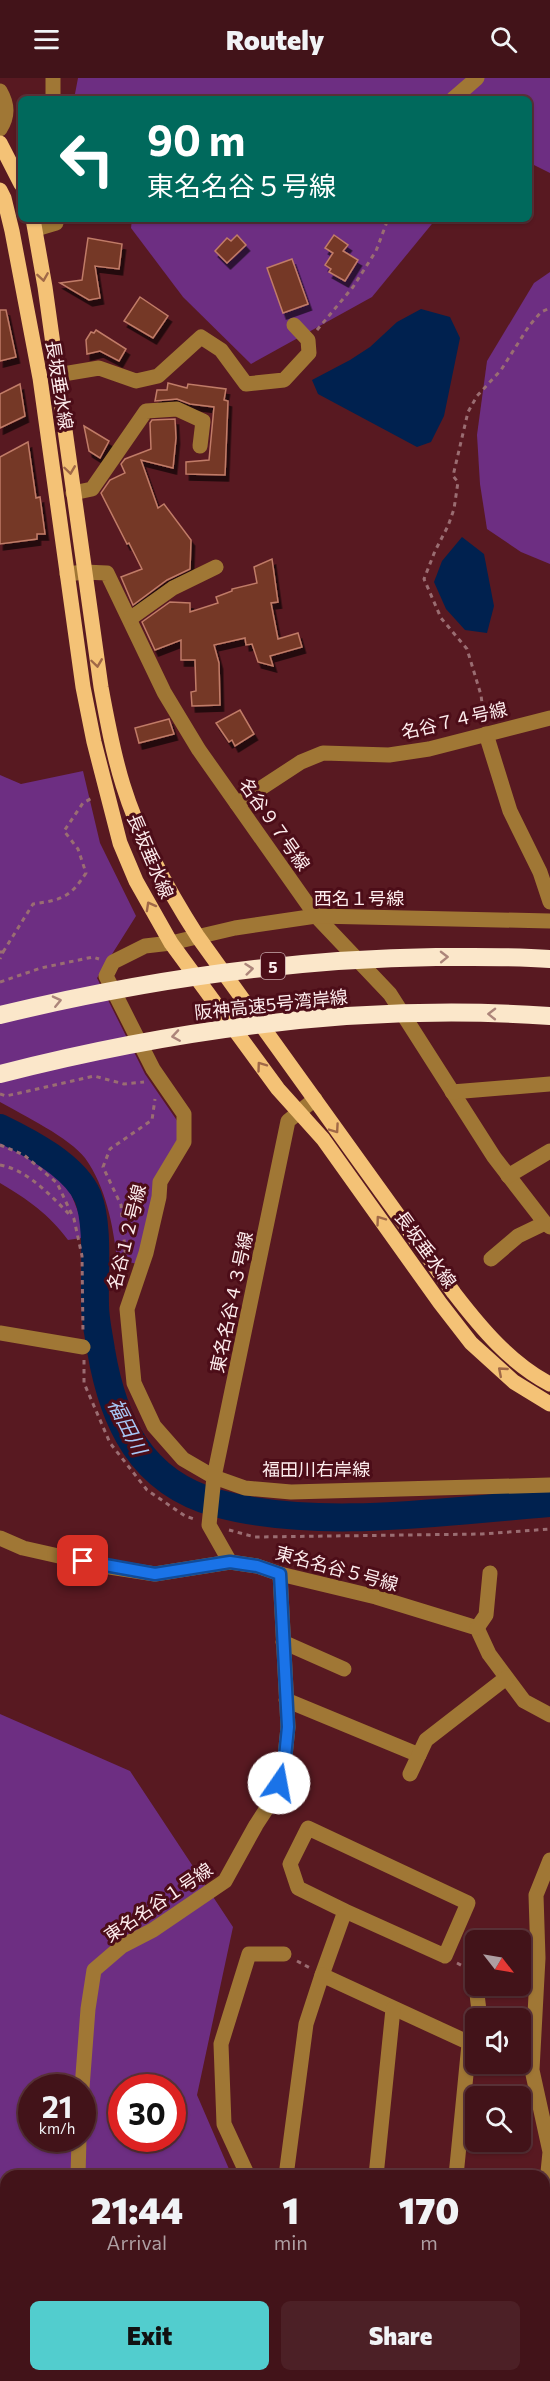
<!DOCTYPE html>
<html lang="en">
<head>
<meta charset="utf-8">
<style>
  :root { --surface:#421319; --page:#4c2026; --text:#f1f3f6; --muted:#ae9ea2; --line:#5a3238; --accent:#52cdce }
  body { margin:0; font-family:Commissioner,"Noto Sans JP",sans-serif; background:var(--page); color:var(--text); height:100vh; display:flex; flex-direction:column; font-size:22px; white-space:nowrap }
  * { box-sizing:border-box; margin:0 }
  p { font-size:20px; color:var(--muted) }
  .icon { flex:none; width:33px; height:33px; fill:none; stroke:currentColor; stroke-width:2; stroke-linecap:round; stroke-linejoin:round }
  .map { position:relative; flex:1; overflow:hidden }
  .side { position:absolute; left:0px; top:2092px; width:550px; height:212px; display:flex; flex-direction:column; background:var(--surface); border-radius:18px 18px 0 0; box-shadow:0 2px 4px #0004,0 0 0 2px var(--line) }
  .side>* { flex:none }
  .hud { position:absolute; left:18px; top:18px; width:514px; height:126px; border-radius:9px; box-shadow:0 2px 4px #0004,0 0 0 2px var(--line); background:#00695c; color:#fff; overflow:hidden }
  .needle { width:39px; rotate:121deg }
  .buttons { position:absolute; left:465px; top:1852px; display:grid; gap:12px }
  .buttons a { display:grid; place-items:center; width:66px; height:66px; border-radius:9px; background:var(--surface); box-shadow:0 2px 4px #0004,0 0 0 2px var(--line); font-size:30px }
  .speed { position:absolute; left:18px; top:1996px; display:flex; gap:12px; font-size:30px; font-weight:700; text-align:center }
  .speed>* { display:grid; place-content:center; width:78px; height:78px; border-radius:50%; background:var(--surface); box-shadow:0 2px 4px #0004,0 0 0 2px var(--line); line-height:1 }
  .speed small { font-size:15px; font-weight:400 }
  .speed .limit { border:9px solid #d22; background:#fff; color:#111 }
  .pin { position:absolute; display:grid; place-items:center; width:51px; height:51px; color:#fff; margin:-26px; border-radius:12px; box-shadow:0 3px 9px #0006 }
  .me { position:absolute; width:66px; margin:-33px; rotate:12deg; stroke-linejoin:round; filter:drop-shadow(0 0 4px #0008) }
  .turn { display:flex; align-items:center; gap:21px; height:126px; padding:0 30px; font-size:27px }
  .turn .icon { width:78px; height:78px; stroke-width:2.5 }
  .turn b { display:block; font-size:42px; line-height:51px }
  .eta { display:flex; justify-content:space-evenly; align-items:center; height:102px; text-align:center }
  .eta b { font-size:36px; font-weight:800; line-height:42px }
  .cta { display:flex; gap:12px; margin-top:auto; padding:12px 30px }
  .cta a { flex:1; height:69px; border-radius:9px; background:var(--accent); color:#111; font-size:24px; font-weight:800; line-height:69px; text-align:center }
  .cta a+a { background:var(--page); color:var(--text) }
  header { display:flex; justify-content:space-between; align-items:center; height:78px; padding:0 30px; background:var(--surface); font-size:27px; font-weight:800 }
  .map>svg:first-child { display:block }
</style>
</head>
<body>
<header><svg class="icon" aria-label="menu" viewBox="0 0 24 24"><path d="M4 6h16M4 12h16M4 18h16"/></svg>Routely<svg class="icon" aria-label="search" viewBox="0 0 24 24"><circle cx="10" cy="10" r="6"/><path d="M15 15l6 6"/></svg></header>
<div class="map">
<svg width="550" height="2303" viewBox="0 0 550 2303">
  <defs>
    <filter id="shadow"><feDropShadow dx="3.5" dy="6" stdDeviation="0" flood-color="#0009"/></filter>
  </defs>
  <rect width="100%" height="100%" fill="#581921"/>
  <!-- green -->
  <g fill="#6d2e82" fill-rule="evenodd">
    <polygon points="78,0 550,0 550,95 530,85 530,21 74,21"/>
    <polygon points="132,141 436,141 372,219 251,286 183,219 131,150"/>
    <polygon points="550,194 550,486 521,474 487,451 480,406 477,357 487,283 534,205"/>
    <path d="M 83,693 L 100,765 L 136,838 L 97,900 L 145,996 L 178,1044 L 178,1060 L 137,1186 L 117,1181 C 113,1147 106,1109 85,1080 C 70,1060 23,1037 0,1024 L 0,697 L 21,706 Z"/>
    <path d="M 0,1060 L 46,1083 L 66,1103 L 88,1159 L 68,1162 C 49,1136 27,1121 0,1105 Z"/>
    <path d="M 0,1636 L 130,1693 L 233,1849 L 197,2017 L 232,2098 L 6,2098 L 6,2298 L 241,2298 L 240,2303 L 0,2303 ZM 32,2010 L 82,2010 L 82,2061 L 32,2061 ZM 122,2010 L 172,2010 L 172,2061 L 122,2061 Z"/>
  </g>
  <!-- water -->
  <g fill="#00214f">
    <polygon points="421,231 450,239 460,260 444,338 431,364 417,369 318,316 312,302 350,282 370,269 397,244"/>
    <polygon points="462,459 484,476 494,528 487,555 465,552 446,531 434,504 442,483"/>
  </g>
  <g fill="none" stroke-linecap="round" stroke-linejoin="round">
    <!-- river -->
    <path stroke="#00214f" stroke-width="28" d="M 0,1050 C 29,1064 75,1088 88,1119 C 99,1147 94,1197 95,1227 C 95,1242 99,1258 101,1272 C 113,1344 141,1404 216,1425 C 318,1453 445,1433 550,1425"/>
  </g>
  <!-- building -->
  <g fill="#753725" stroke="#c07b67" stroke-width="1.5" filter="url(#shadow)">
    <polygon points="237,157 246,167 227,185 215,173 227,160 231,163"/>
    <polygon points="334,157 348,167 343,173 358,182 345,203 329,194 331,191 325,187 333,175 325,170"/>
    <polygon points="88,160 122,166 119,191 95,188 100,220 89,222 60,205 82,202"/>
    <polygon points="292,181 308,226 283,235 267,190"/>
    <polygon points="140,219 168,238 153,260 124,243"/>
    <polygon points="0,232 6,232 16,279 0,283"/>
    <polygon points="96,252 126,271 119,283 100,273 87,276 86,262 91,254 94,255"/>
    <polygon points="168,305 187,310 188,306 226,311 224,322 228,323 225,397 186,396 186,384 209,382 214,329 190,326 177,321 155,323 157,312 167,312"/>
    <polygon points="20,306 25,338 0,350 0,316"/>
    <polygon points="175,341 176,360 173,390 141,382 158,430 164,426 191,462 190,491 167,502 133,527 121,499 142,491 129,465 127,466 101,415 110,402 125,395 121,386 125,381 151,371 150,345 152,342"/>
    <polygon points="84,348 109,363 100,380 89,373"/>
    <polygon points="28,364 36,420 40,419 45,456 37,456 37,461 0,466 0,379"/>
    <polygon points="272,481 278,524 271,525 278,561 298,555 302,569 270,578 273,588 258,584 252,566 246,567 245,560 214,567 219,585 220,627 192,628 191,614 196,613 195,582 181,582 181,562 155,572 142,544 170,524 190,525 190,534 218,525 216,519 232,513 232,511 257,505 254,489"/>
    <polygon points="240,632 254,656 235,668 232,662 229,664 216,645"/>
    <polygon points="169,641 174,656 139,665 135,650"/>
  </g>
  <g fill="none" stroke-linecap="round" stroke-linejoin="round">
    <!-- path -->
    <g stroke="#9a6d72" stroke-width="3" stroke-dasharray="4.5 4.5" stroke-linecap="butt">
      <polyline points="317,252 353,209 376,173 388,141"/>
      <polyline points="484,641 481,617 467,571 441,540 424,501 435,473 448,448 454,431 458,404 453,398 468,334 477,318 501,292 529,248 541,234 550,230"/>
      <polyline points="0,874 3,874 0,881"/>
      <path d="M 3,874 L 33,826 C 61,822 70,820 86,795 L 78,771 L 64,753 L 83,725 L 92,720"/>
      <polyline points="0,904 41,890 93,879 99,881"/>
      <polyline points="0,1016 6,1018 94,998 124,1006 144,1004"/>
      <polyline points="0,1067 24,1077 57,1105 74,1141 82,1178 83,1255"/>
      <path d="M 0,1087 C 28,1092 51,1118 71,1138"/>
      <polyline points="126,1184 121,1127 103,1089 110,1071 152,1042 155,1021"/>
      <polyline points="84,1282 84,1305 110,1365 147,1412 185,1438 194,1441"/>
      <polyline points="229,1452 255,1459 482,1456 550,1451"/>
      <polyline points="297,1883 310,1890"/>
      <polyline points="457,1885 472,1893"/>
    </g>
    <!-- minor -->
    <g stroke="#a07735" stroke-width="15">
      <path d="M 0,13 C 8,27 8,38 0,51"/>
      <polyline points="53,21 53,0"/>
      <polyline points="453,21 477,0"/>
      <polyline points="36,151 56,145 55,141"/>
      <polyline points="57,297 99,290 136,303 158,298 201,259 221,272 246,306 284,302 309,275 308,262 294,247"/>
      <polyline points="73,415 92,411 146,333 177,331 203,343 200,368"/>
      <polyline points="67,496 84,494 107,495 164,614 199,672 316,838 390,916 494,1079 545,1145 550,1149"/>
      <polyline points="131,540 173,510 216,489"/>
      <polyline points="486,656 510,733 540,794 550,824"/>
      <polyline points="237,726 301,684 323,675 389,677 429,671 550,640"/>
      <polyline points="550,843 316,838 235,850 171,865 145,868 113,884 106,898 153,991 184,1036 184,1064 160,1104 159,1119 146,1175 127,1231 134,1305 154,1348 183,1381 214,1399 245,1410 291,1414 550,1407"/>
      <polyline points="452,1014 550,1006"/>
      <polyline points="508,1098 550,1073"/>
      <polyline points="491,1181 518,1158 545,1145"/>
      <polyline points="0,1255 83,1269"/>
      <polyline points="0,1460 23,1470 103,1488 155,1496 230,1484 257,1488 280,1496 376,1519 477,1550 489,1576 524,1623 550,1637"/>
      <polyline points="230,1484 209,1447 214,1399 288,1043 315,1021"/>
      <polyline points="477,1550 486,1537 490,1495"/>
      <polyline points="283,1564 344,1591"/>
      <polyline points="286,1622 419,1677"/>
      <polyline points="410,1696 426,1662 506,1600"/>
      <polyline points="322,1897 345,1833 298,1810 290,1786 308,1750 468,1825 445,1878 345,1833"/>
      <polyline points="476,1908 480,1941"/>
      <polyline points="82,2010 88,1931 94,1892 122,1868 153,1852 225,1803 256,1747 273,1721 284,1688 288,1649 280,1496"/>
      <polyline points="78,2098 79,2061"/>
      <polyline points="248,2098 224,2046 221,1966 249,1876 284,1876"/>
      <polyline points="286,2098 306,1946 322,1897 476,1968"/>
      <polyline points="376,2098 393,1931"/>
      <polyline points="456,2098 469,1966 476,1951"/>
      <polyline points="544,2134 550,2074 532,1992 538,1880 536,1817 550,1782"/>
      <polyline points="272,2303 272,2298"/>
      <polyline points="356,2303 356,2298"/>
      <polyline points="437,2303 437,2298"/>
      <polyline points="532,2303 532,2298"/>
    </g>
    <!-- major -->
    <g stroke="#f4c276" stroke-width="15">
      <polyline points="0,65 21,106"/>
      <polyline points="0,112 4,120 12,153 40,300 83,609 94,664 120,765 136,803 171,865 278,1011 323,1061 440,1225 471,1265 514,1304 550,1326"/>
      <path d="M 33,141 L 45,209 L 101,609 C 107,642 113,675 123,707 C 140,762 167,811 198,859 L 454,1215 C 481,1250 510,1285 550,1306"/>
    </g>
    <!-- highway-bridge -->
    <g stroke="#fbe7ca" stroke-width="18">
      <path d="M 0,937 C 144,902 288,881 436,879 C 474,879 512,878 550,881"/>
      <path d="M 0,996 C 179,950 365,925 550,938"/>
    </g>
  </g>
  <!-- one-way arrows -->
  <defs><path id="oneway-chevron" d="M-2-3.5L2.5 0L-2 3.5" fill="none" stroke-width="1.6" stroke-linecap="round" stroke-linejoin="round" transform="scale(1.5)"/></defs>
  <g stroke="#a06847">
    <use href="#oneway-chevron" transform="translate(43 199) rotate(81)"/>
    <use href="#oneway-chevron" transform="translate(70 392) rotate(82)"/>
    <use href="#oneway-chevron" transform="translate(97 585) rotate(82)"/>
    <use href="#oneway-chevron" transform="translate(150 828) rotate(-119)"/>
    <use href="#oneway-chevron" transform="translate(261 988) rotate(-126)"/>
    <use href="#oneway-chevron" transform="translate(335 1051) rotate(55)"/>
    <use href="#oneway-chevron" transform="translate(380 1142) rotate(-126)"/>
    <use href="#oneway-chevron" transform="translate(502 1293) rotate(-139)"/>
  </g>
  <g stroke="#ac857a">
    <use href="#oneway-chevron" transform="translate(444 879) rotate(-1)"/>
    <use href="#oneway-chevron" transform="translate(249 891) rotate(-6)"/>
    <use href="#oneway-chevron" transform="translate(57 923) rotate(-13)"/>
    <use href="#oneway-chevron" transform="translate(492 936) rotate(-179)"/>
    <use href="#oneway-chevron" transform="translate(176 958) rotate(171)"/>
  </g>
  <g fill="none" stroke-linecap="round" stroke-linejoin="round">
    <defs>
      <polyline id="route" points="83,1483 155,1496 230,1484 257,1488 280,1496 288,1649 284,1689 279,1705"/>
    </defs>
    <!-- route casing -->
    <use href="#route" stroke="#114b97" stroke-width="15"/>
    <!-- route -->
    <use href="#route" stroke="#1a73e8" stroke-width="10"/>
  </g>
  <g text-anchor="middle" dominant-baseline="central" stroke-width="6" stroke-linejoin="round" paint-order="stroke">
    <!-- shield labels -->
    <rect fill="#4c0d18" stroke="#c8a9ad" stroke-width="1.5" x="261" y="875" width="24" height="26" rx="4.5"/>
    <g font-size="16" font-weight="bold" fill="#fdeced">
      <text x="273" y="888">5</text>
    </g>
    <!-- street labels -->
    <g font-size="18" fill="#fdeced" stroke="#4c0d18">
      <text transform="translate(60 307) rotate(81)">長坂垂水線</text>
      <text transform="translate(454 642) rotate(-13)">名谷７４号線</text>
      <text transform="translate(275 746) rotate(55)">名谷９７号線</text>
      <text transform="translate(151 778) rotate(67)">長坂垂水線</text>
      <text x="359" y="820">西名１号線</text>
      <text transform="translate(271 926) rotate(-6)">阪神高速5号湾岸線</text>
      <text transform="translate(126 1159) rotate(-76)">名谷１２号線</text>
      <text transform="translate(426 1171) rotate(54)">長坂垂水線</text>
      <text transform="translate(231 1224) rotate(-78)">東名名谷４３号線</text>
      <text x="316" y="1391">福田川右岸線</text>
      <text transform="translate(337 1490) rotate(15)">東名名谷５号線</text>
      <text transform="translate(158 1824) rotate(-34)">東名名谷１号線</text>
    </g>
    <!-- water labels -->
    <g font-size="20" font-style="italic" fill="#a7c8f6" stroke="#4c0d18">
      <text transform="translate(128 1348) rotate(63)">福田川</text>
    </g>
  </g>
</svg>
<div class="buttons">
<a><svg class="needle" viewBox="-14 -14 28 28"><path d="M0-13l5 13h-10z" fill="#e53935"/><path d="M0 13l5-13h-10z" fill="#ae9ea2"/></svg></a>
<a><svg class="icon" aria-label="sound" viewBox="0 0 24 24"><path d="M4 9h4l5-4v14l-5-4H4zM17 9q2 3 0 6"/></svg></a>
<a><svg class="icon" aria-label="search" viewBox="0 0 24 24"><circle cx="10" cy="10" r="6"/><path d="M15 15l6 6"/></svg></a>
</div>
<div class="speed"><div>21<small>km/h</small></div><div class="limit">30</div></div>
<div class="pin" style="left:83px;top:1483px;background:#d93025"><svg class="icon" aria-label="arrive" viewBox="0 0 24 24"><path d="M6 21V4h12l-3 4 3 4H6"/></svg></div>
<svg class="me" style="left:279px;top:1705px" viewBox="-20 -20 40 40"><circle r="19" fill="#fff"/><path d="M0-13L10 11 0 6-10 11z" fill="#1a73e8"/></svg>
<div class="hud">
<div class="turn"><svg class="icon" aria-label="left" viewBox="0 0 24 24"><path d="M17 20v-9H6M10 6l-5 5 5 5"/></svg><div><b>90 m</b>東名名谷５号線</div></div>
</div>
<section class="side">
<div class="eta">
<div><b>21:44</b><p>Arrival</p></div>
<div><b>1</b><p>min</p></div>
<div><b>170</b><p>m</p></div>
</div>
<div class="cta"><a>Exit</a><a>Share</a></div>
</section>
</div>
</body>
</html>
